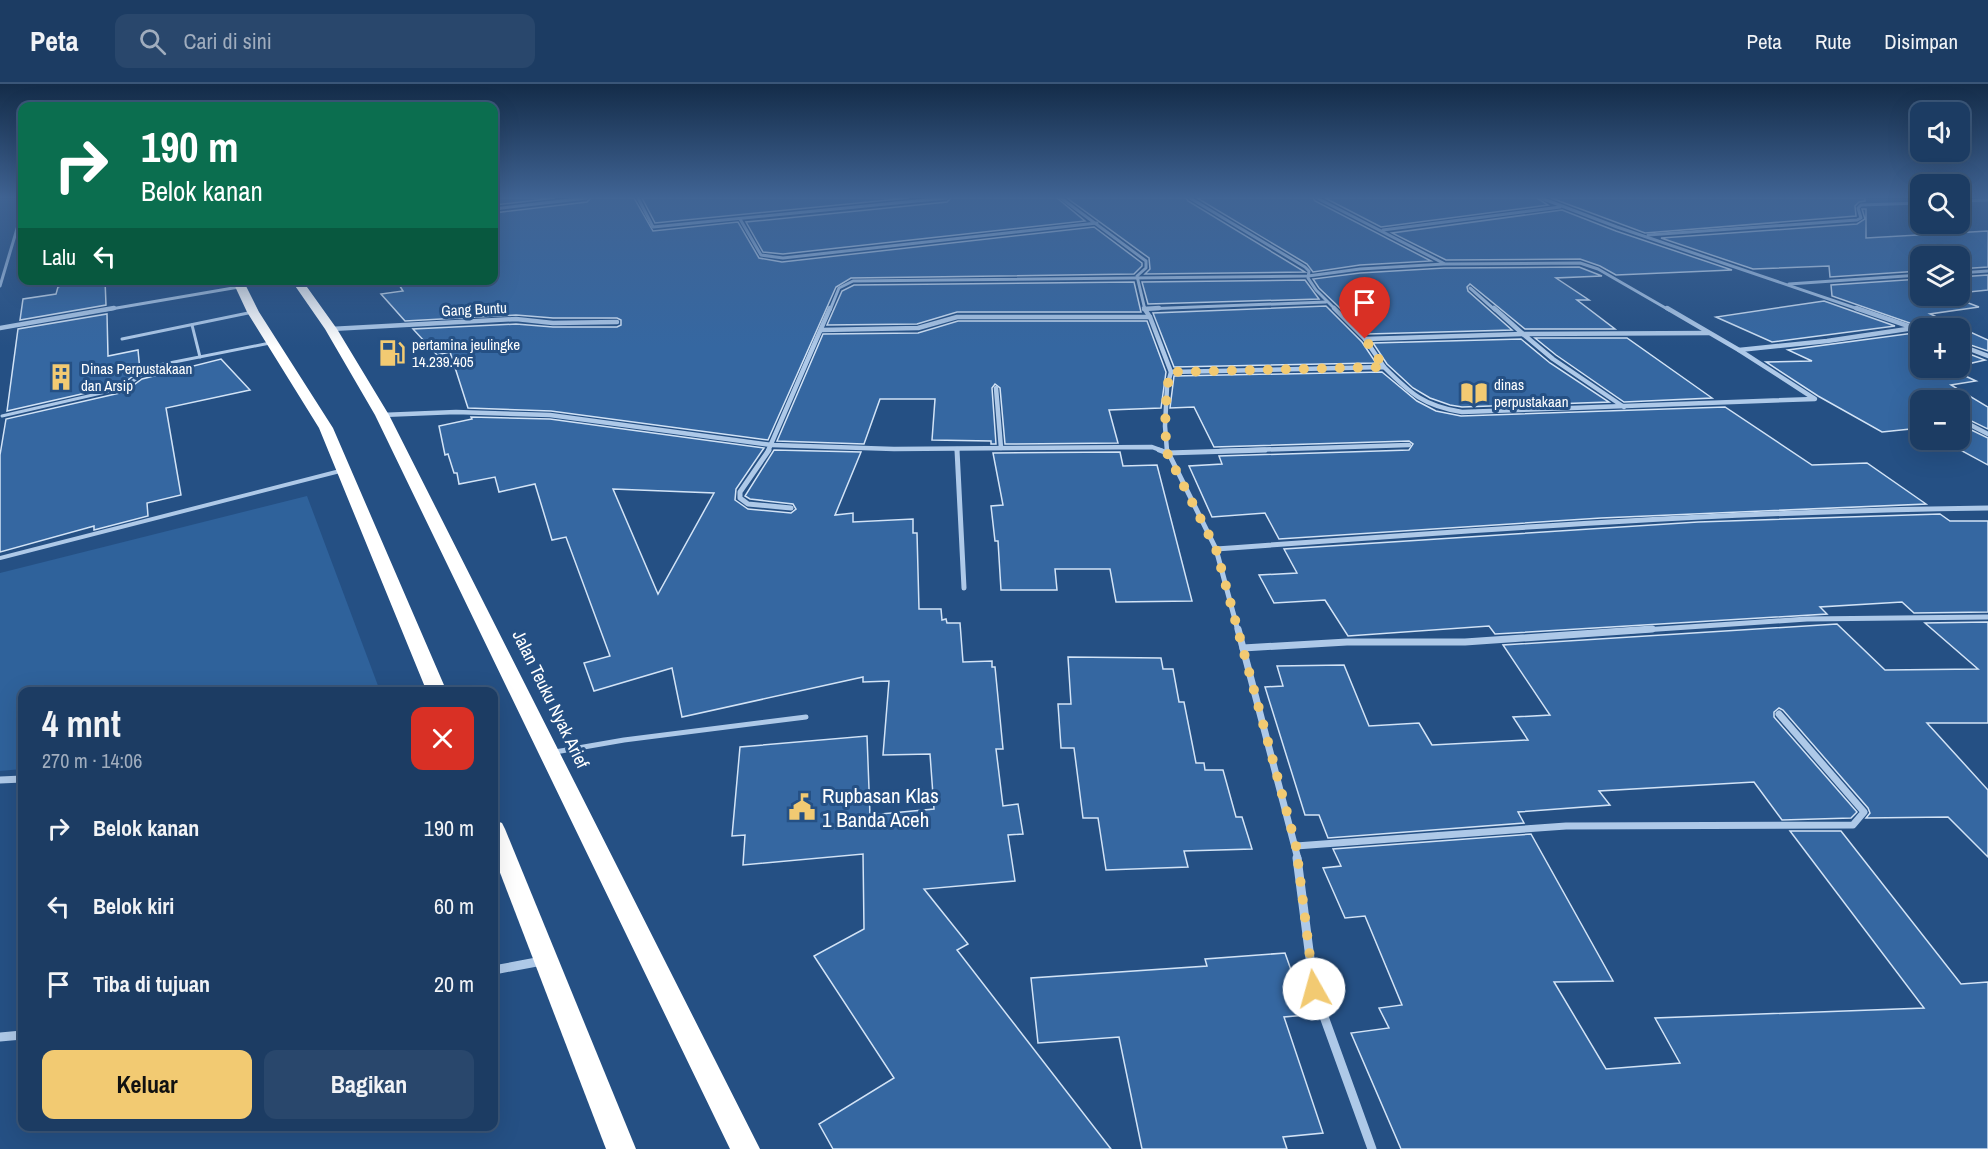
<!DOCTYPE html>
<html lang="id">
<head>
<meta charset="utf-8">
<style>
  :root { --surface:#1c3c63; --page:#29476c; --text:#f1f3f6; --muted:#a0adbe; --line:#3a5678; --accent:#f2ca72 }
  body { margin:0; font-family:"Archivo Narrow",sans-serif; background:var(--page); color:var(--text); height:100vh; display:flex; flex-direction:column; font-size:22px; white-space:nowrap }
  * { box-sizing:border-box; margin:0 }
  p { font-size:20px; color:var(--muted) }
  .icon { flex:none; width:33px; height:33px; fill:none; stroke:currentColor; stroke-width:2; stroke-linecap:round; stroke-linejoin:round }
  .map { position:relative; flex:1; overflow:hidden }
  .drawer { position:absolute; left:18px; top:603px; width:480px; height:444px; display:flex; flex-direction:column; background:var(--surface); border-radius:12px; box-shadow:0 6px 24px #0002,0 0 0 2px var(--line) }
  .drawer>* { flex:none }
  .guide { position:absolute; left:18px; top:18px; width:480px; height:183px; border-radius:12px; box-shadow:0 6px 24px #0002,0 0 0 2px var(--line); background:#0b6e4f; color:#fff; overflow:hidden }
  .buttons { position:absolute; left:1910px; top:18px; display:grid; gap:12px }
  .buttons a { display:grid; place-items:center; width:60px; height:60px; border-radius:12px; background:var(--surface); box-shadow:0 6px 24px #0002,0 0 0 2px var(--line); font-size:30px }
  .pin { position:absolute; display:grid; place-items:center; width:51px; height:51px; color:#fff; margin:-62px -26px; border-radius:50% 50% 50% 0; rotate:-45deg; box-shadow:0 0 6px #0007 }
  .pin .icon { rotate:45deg }
  .me { position:absolute; width:66px; margin:-33px; rotate:353deg; stroke-linejoin:round; filter:drop-shadow(0 0 4px #0008) }
  .turn { display:flex; align-items:center; gap:21px; height:126px; padding:0 24px; font-size:27px }
  .turn .icon { width:78px; height:78px; stroke-width:2.5 }
  .turn b { display:block; font-size:42px; line-height:51px }
  .then { display:flex; align-items:center; height:57px; padding:0 24px; background:#0003; gap:12px; font-size:22px }
  .round { display:grid; place-items:center; flex:none; width:63px; height:63px; border-radius:12px; background:var(--page) }
  .overview { display:flex; align-items:center; justify-content:space-between; height:102px; padding:0 24px }
  h1 { font-size:36px; font-weight:800; line-height:45px }
  .action { display:flex; gap:12px; margin-top:auto; padding:12px 24px }
  .action a { flex:1; height:69px; border-radius:12px; background:var(--accent); color:#111; font-size:24px; font-weight:800; line-height:69px; text-align:center }
  .action a+a { background:var(--page); color:var(--text) }
  ul { padding:0; list-style:none }
  li { display:flex; align-items:center; gap:18px; height:78px; padding:0 24px }
  li div { flex:1 }
  li b { display:block; font-size:22px }
  li em { font-style:normal }
  header { display:flex; align-items:center; gap:36px; box-sizing:border-box; height:84px; padding:0 30px; background:var(--surface); border-bottom:2px solid var(--line) }
  header strong { font-size:28px }
  nav { display:flex; gap:33px; margin-inline-start:auto; font-size:21px }
  .search { width:420px; height:54px; background:var(--page); display:flex; align-items:center; gap:15px; box-sizing:border-box; padding:0 21px; border-radius:12px; color:var(--muted); font-size:22px }
  .map>svg:first-child { display:block }
</style>
</head>
<body>
<header>
<strong>Peta</strong>
<div class="search"><svg class="icon" aria-label="search" viewBox="0 0 24 24"><circle cx="10" cy="10" r="6"/><path d="M15 15l6 6"/></svg>Cari di sini</div>
<nav><a>Peta</a><a>Rute</a><a>Disimpan</a></nav>
</header>
<div class="map">
<svg width="1988" height="1065" viewBox="0 0 1988 1065">
  <rect width="100%" height="100%" fill="#255084"/>
  <!-- green -->
  <polygon fill="#2f629b" points="307,412 380,607 22,608 22,685 0,687 0,489"/>
  <!-- building -->
  <g fill="#3567a1" stroke="#d2e3f6" stroke-width="1.5" fill-rule="evenodd">
    <polygon points="494,114 555,114 494,121"/>
    <polygon points="591,114 634,114 653,147 738,138 759,174 782,178 1094,143 1142,179 1142,182 1134,190 851,194 836,203 768,356 551,327 468,324 450,268 437,271 413,245 516,240 553,243 617,243 621,241 621,236 617,234 553,234 516,231 405,237 381,210 403,207 396,196 494,196 494,129 587,118"/>
    <polygon points="642,114 909,114 655,139"/>
    <polygon points="951,114 1057,114 1085,137 783,170 763,168 746,138 947,118"/>
    <polygon points="1067,114 1186,114 1188,117 1305,188 1145,190 1150,185 1149,174"/>
    <polygon points="1197,114 1313,114 1315,117 1431,177 1360,181 1313,188 1307,180"/>
    <polygon points="1325,114 1537,114 1548,121 1381,143"/>
    <polygon points="1551,114 1865,114 1865,117 1859,118 1855,122 1856,132 1645,149"/>
    <polygon points="1862,125 1866,125 1866,154 1988,147 1988,183 1959,185 1959,172 1920,172 1920,187 1830,193 1829,182 1753,185 1661,154 1857,140 1865,135"/>
    <polygon points="1562,126 1616,147 1732,186 1616,191 1600,182 1580,175 1446,176 1392,149"/>
    <polygon points="1579,183 1602,192 1556,194 1589,216 1577,216 1615,245 1525,245 1470,200 1467,203 1468,207 1512,246 1367,250 1319,204 1313,195 1360,189 1444,184"/>
    <polygon points="1988,191 1988,206 1959,209 1959,193"/>
    <polygon points="1920,195 1920,212 1950,212 1979,223 1930,230 1988,256 1988,267 1959,257 1959,244 1924,244 1832,212 1831,201"/>
    <polygon points="63,196 105,196 106,221 20,236 23,215 56,210 58,203 61,202"/>
    <polygon points="1305,196 1319,215 1148,220 1142,198"/>
    <polygon points="1134,198 1141,228 957,228 917,240 827,241 842,207 854,201"/>
    <polygon points="1824,217 1895,242 1772,258 1716,233"/>
    <polygon points="1326,222 1362,258 1376,279 1174,283 1153,229"/>
    <polygon points="107,230 108,272 138,266 140,287 121,301 7,327 18,245"/>
    <polygon points="958,237 1147,237 1166,288 1161,324 1109,326 1118,359 1005,360 1000,304 995,300 992,304 996,360 991,360 991,357 932,356 935,315 880,315 864,360 777,357 823,250 918,249"/>
    <polygon points="1914,249 1920,250 1920,284 1952,284 1948,284 1976,297 1951,301 1988,323 1988,345 1959,331 1959,316 1928,316 1926,312 1915,308 1911,313 1920,319 1920,344 1882,348 1818,312 1766,278 1812,277 1788,266"/>
    <polygon points="1535,254 1627,254 1712,314 1624,318 1556,271"/>
    <polygon points="1521,255 1550,279 1609,318 1462,323 1450,321 1430,314 1413,304 1387,280 1373,259"/>
    <polygon points="1959,266 1985,276 1959,282"/>
    <polygon points="221,275 250,306 166,324 181,411 147,419 148,432 94,446 94,442 0,468 0,371 6,335 124,308 142,295"/>
    <polygon points="1382,288 1417,317 1436,327 1461,332 1725,323 1812,381 1867,379 1926,420 1601,434 1279,455 1265,429 1212,433 1189,382 1222,380 1219,372 1409,366 1413,360 1409,357 1214,363 1194,323 1170,324 1174,292"/>
    <path d="M 471,333 L 550,335 L 764,364 L 736,405 L 735,416 L 748,425 L 791,429 L 796,425 L 793,420 L 750,415 L 745,412 L 774,366 L 861,368 L 835,431 L 853,429 L 853,438 L 913,435 L 913,449 L 917,449 L 919,525 L 941,525 L 942,536 L 946,535 L 947,539 L 960,539 L 963,578 L 992,577 L 992,583 L 995,583 L 1003,665 L 996,665 L 1003,722 L 1018,720 L 1023,750 L 1008,751 L 1015,797 L 924,805 L 968,860 L 957,866 L 1111,1065 L 833,1065 L 819,1040 L 894,994 L 814,872 L 864,845 L 863,770 L 743,781 L 745,751 L 732,752 L 740,663 L 867,652 L 870,731 L 934,725 L 930,670 L 883,671 L 889,597 L 863,598 L 863,593 L 682,633 L 672,584 L 594,607 L 584,579 L 610,572 L 566,453 L 552,456 L 535,400 L 499,408 L 495,393 L 459,400 L 457,389 L 454,389 L 448,370 L 445,371 L 439,342 L 472,335 ZM 613,405 L 714,409 L 658,510 Z"/>
    <polygon points="1959,340 1988,354 1988,381 1942,356 1959,356"/>
    <polygon points="1120,368 1123,382 1157,381 1192,517 1116,518 1110,485 1055,485 1057,506 1001,506 998,457 995,457 991,422 1003,421 993,369"/>
    <polygon points="1940,430 1950,437 1988,437 1988,528 1914,529 1902,518 1820,523 1827,530 1495,550 1489,542 1348,552 1325,516 1274,519 1259,491 1297,489 1284,465 1698,438"/>
    <polygon points="1988,538 1988,639 1927,639 1988,706 1988,773 1948,733 1866,734 1870,729 1868,724 1783,626 1779,624 1774,628 1774,633 1857,728 1851,734 1782,736 1754,698 1599,707 1610,721 1518,728 1524,739 1328,754 1319,731 1305,731 1265,603 1283,602 1277,582 1344,581 1369,642 1419,639 1432,661 1528,656 1513,633 1550,631 1503,561 1837,540 1885,586 1978,585 1925,539"/>
    <polygon points="1068,573 1161,574 1163,585 1173,585 1179,618 1184,618 1196,679 1204,679 1205,686 1223,686 1236,733 1242,733 1252,765 1184,767 1188,783 1106,786 1098,734 1083,734 1074,664 1061,664 1058,620 1071,620"/>
    <polygon points="1790,747 1841,747 1961,900 1988,898 1988,1065 1401,1065 1351,949 1389,944 1379,924 1402,921 1365,832 1345,834 1323,784 1341,782 1333,765 1531,750 1613,897 1554,898 1606,985 1680,979 1655,934 1924,924"/>
    <polygon points="1285,869 1307,931 1284,933 1323,1049 1283,1053 1287,1065 1142,1065 1119,953 1038,959 1031,894 1207,882 1205,875"/>
  </g>
  <g fill="none" stroke-linecap="round" stroke-linejoin="round">
    <!-- lane-far2 -->
    <g stroke="#aec9e8" stroke-width="3">
      <polyline points="192,241 200,273"/>
      <polyline points="122,255 253,228"/>
      <polyline points="2,332 123,304 154,282 270,259"/>
    </g>
    <!-- lane-far1 -->
    <polyline stroke="#aec9e8" stroke-width="4" points="0,474 340,387"/>
    <!-- lane -->
    <polyline stroke="#aec9e8" stroke-width="5" points="555,668 624,656 806,633"/>
    <!-- street-far4 -->
    <g stroke="#aec9e8" stroke-width="3">
      <polyline points="638,114 653,143 947,114"/>
      <polyline points="1061,114 1146,177 1146,184 1137,192 1145,226"/>
      <polyline points="1190,114 1305,183 1309,187 1308,194 1316,206 1336,226"/>
      <polyline points="1317,114 1445,180 1580,179 1598,185 1669,226"/>
      <polyline points="1541,114 1617,143 1861,226"/>
      <polyline points="1959,117 1988,116"/>
      <polyline points="494,125 587,114"/>
      <polyline points="740,135 761,171 783,174 1097,139"/>
      <polyline points="1383,146 1560,123"/>
      <polyline points="1648,151 1857,136 1861,134 1858,124 1861,121 1920,119"/>
      <polyline points="1959,189 1988,187"/>
      <polyline points="1789,200 1920,191"/>
      <polyline points="0,202 22,128"/>
      <polyline points="1470,204 1495,226"/>
      <polyline points="1144,225 1326,218"/>
      <polyline points="105,226 239,203"/>
      <polyline points="830,226 839,204 853,197 1308,192 1360,185 1444,180"/>
    </g>
    <!-- street-far3 -->
    <g stroke="#aec9e8" stroke-width="4.5">
      <polyline points="1144,224 1150,233 1171,288 1167,303 1165,342 1167,367"/>
      <polyline points="1334,224 1365,255 1384,283"/>
      <polyline points="1494,224 1523,250"/>
      <polyline points="1856,224 1920,246"/>
      <polyline points="1144,225 1159,224"/>
      <polyline points="0,244 114,224"/>
      <polyline points="331,245 516,235 553,239 617,238"/>
      <polyline points="821,246 918,244 957,233 1150,233"/>
      <polyline points="1365,255 1523,250"/>
      <polyline points="1959,261 1988,272"/>
      <polyline points="1739,266 1827,257 1914,244"/>
      <path d="M 1171,288 L 1384,283 C 1411,310 1424,322 1462,328 L 1815,315 L 1739,266 L 1667,224"/>
      <polyline points="996,304 1001,364"/>
      <polyline points="1915,312 1924,316"/>
      <polyline points="1624,323 1553,275 1523,250 1709,249"/>
      <polyline points="382,331 456,328 550,331 772,361 894,365 1152,363 1163,367"/>
      <polyline points="1959,335 1988,350"/>
      <polyline points="957,365 957,367"/>
      <polyline points="768,367 830,224"/>
      <polyline points="1220,367 1409,361"/>
    </g>
    <!-- street-far2 -->
    <g stroke="#aec9e8" stroke-width="5">
      <polyline points="769,366 740,408 740,414 748,420 791,424"/>
      <polyline points="957,366 964,504"/>
      <polyline points="1159,366 1167,369 1265,366"/>
      <polyline points="1167,366 1216,465 1238,547"/>
      <path d="M 1216,465 C 1473,446 1730,427 1988,424"/>
      <polyline points="1629,547 1807,535 1988,533"/>
    </g>
    <!-- street-far1 -->
    <g stroke="#aec9e8" stroke-width="7">
      <polyline points="1238,545 1298,775"/>
      <polyline points="1243,564 1347,558 1465,558 1652,545"/>
      <polyline points="0,696 22,695"/>
      <polyline points="1296,762 1566,742 1853,741 1864,728 1779,630"/>
    </g>
    <!-- street -->
    <g stroke="#aec9e8" stroke-width="9">
      <polyline points="1297,774 1314,905 1372,1065"/>
      <polyline points="494,886 542,877"/>
      <polyline points="0,953 22,951"/>
    </g>
    <!-- highway -->
    <g fill="#fff" fill-rule="evenodd">
      <polygon points="232,196 243,196 259,228 333,344 447,608 427,608 319,344 247,228"/>
      <polygon points="291,196 302,196 337,245 389,331 760,1065 730,1065 375,331 325,245"/>
      <polygon points="494,736 502,739 505,745 636,1065 606,1065 494,773"/>
    </g>
  </g>
  <!-- sky -->
  <linearGradient id="sky" x2="0" y2="1"><stop stop-color="#142c49"/><stop offset="0.43" stop-color="#406494"/><stop offset="1" stop-color="#406494" stop-opacity="0"/></linearGradient>
  <rect width="1988" height="263" fill="url(#sky)"/>
  <g fill="none" stroke-linecap="round" stroke-linejoin="round">
    <!-- route -->
    <polyline stroke="#f2ca72" stroke-width="10" stroke-dasharray="0 18" points="1314,905 1296,762 1216,465 1167,369 1165,342 1167,303 1171,288 1384,283 1365,255"/>
  </g>
  <!-- icons -->
  <defs>
    <symbol id="fuel-bare" viewBox="-9 -9 18 18"><path d="M-5.5-6h7V0h2V4h1.3V-2.5L3-4.5l.8-.8L6-3V5H2.5V1h-1V6h-7ZM-4.2-4.7v3.2H.2V-4.7Z" fill="#f2ca72" stroke="#255084" stroke-width="2.5" paint-order="stroke"/></symbol>
    <symbol id="building-bare" viewBox="-9 -9 18 18"><path d="M-4-6H4V6H1V3H-1V6H-4ZM-2.5-4.3h1.7v1.8h-1.7ZM.8-4.3h1.7v1.8H.8ZM-2.5-1h1.7V.8h-1.7ZM.8-1h1.7V.8H.8Z" fill="#f2ca72" stroke="#255084" stroke-width="2.5" paint-order="stroke"/></symbol>
    <symbol id="library-bare" viewBox="-9 -9 18 18"><path d="M-6-4Q-3-5.5-.7-3.5V5Q-3 3-6 4ZM6-4Q3-5.5 .7-3.5V5Q3 3 6 4Z" fill="#f2ca72" stroke="#255084" stroke-width="2.5" paint-order="stroke"/></symbol>
    <symbol id="civic-bare" viewBox="-9 -9 18 18"><path d="M-.6-6.5H3V-4.5H.6V-3L4-1V1h2V6H-6V1h2V-1L-.6-3ZM-1.2 2.5V6h2.4V2.5Z" fill="#f2ca72" stroke="#255084" stroke-width="2.5" paint-order="stroke"/></symbol>
  </defs>
  <g fill-rule="evenodd">
    <use href="#fuel-bare" x="373" y="250" width="38" height="38"/>
    <use href="#building-bare" x="42" y="274" width="38" height="38"/>
    <use href="#library-bare" x="1455" y="290" width="38" height="38"/>
    <use href="#civic-bare" x="783" y="704" width="38" height="38"/>
  </g>
  <g text-anchor="middle" dominant-baseline="central" stroke-width="6" stroke-linejoin="round" paint-order="stroke">
    <!-- far-street labels -->
    <g font-size="15" fill="#fff" stroke="#255084">
      <text transform="translate(474 225) rotate(-3)">Gang Buntu</text>
    </g>
    <!-- far-poi labels -->
    <g font-size="15" fill="#fff" stroke="#255084" text-anchor="start">
      <text x="412" y="260">pertamina jeulingke<tspan x="412" dy="17">14.239.405</tspan></text>
      <text x="81" y="284">Dinas Perpustakaan<tspan x="81" dy="17">dan Arsip</tspan></text>
      <text x="1494" y="300">dinas<tspan x="1494" dy="17">perpustakaan</tspan></text>
    </g>
    <!-- street labels -->
    <g font-size="18" fill="#fff" stroke="#255084">
      <text transform="translate(551 615) rotate(64)">Jalan Teuku Nyak Arief</text>
    </g>
    <!-- near-poi labels -->
    <g font-size="21" fill="#fff" stroke="#255084" text-anchor="start">
      <text x="822" y="711">Rupbasan Klas<tspan x="822" dy="24">1 Banda Aceh</tspan></text>
    </g>
  </g>
</svg>
<div class="buttons">
<a><svg class="icon" aria-label="sound" viewBox="0 0 24 24"><path d="M4 9h4l5-4v14l-5-4H4zM17 9q2 3 0 6"/></svg></a>
<a><svg class="icon" aria-label="search" viewBox="0 0 24 24"><circle cx="10" cy="10" r="6"/><path d="M15 15l6 6"/></svg></a>
<a><svg class="icon" aria-label="layers" viewBox="0 0 24 24"><path d="M12 4l9 5-9 5-9-5zM3 14l9 5 9-5"/></svg></a>
<a>+</a>
<a>−</a>
</div>
<div class="pin" style="left:1365px;top:255px;background:#d93025"><svg class="icon" aria-label="arrive" viewBox="0 0 24 24"><path d="M6 21V4h12l-3 4 3 4H6"/></svg></div>
<svg class="me" style="left:1314px;top:905px" viewBox="-20 -20 40 40"><circle r="19" fill="#fff"/><path d="M0-13L10 11 0 6-10 11z" fill="#f2ca72"/></svg>
<div class="guide">
<div class="turn"><svg class="icon" aria-label="right" viewBox="0 0 24 24"><path d="M7 20v-9h11M14 6l5 5-5 5"/></svg><div><b>190 m</b>Belok kanan</div></div>
<div class="then">Lalu<svg class="icon" aria-label="left" viewBox="0 0 24 24"><path d="M17 20v-9H6M10 6l-5 5 5 5"/></svg></div>
</div>
<section class="drawer">
<div class="overview"><div><h1>4 mnt</h1><p>270 m · 14:06</p></div><a class="round" style="background:#d93025;color:#fff"><svg class="icon" aria-label="close" viewBox="0 0 24 24"><path d="M6 6l12 12M18 6L6 18"/></svg></a></div>
<ul>
<li><svg class="icon" aria-label="right" viewBox="0 0 24 24"><path d="M7 20v-9h11M14 6l5 5-5 5"/></svg><div><b>Belok kanan</b></div><em>190 m</em></li>
<li><svg class="icon" aria-label="left" viewBox="0 0 24 24"><path d="M17 20v-9H6M10 6l-5 5 5 5"/></svg><div><b>Belok kiri</b></div><em>60 m</em></li>
<li><svg class="icon" aria-label="arrive" viewBox="0 0 24 24"><path d="M6 21V4h12l-3 4 3 4H6"/></svg><div><b>Tiba di tujuan</b></div><em>20 m</em></li>
</ul>
<div class="action"><a>Keluar</a><a>Bagikan</a></div>
</section>
</div>
</body>
</html>
